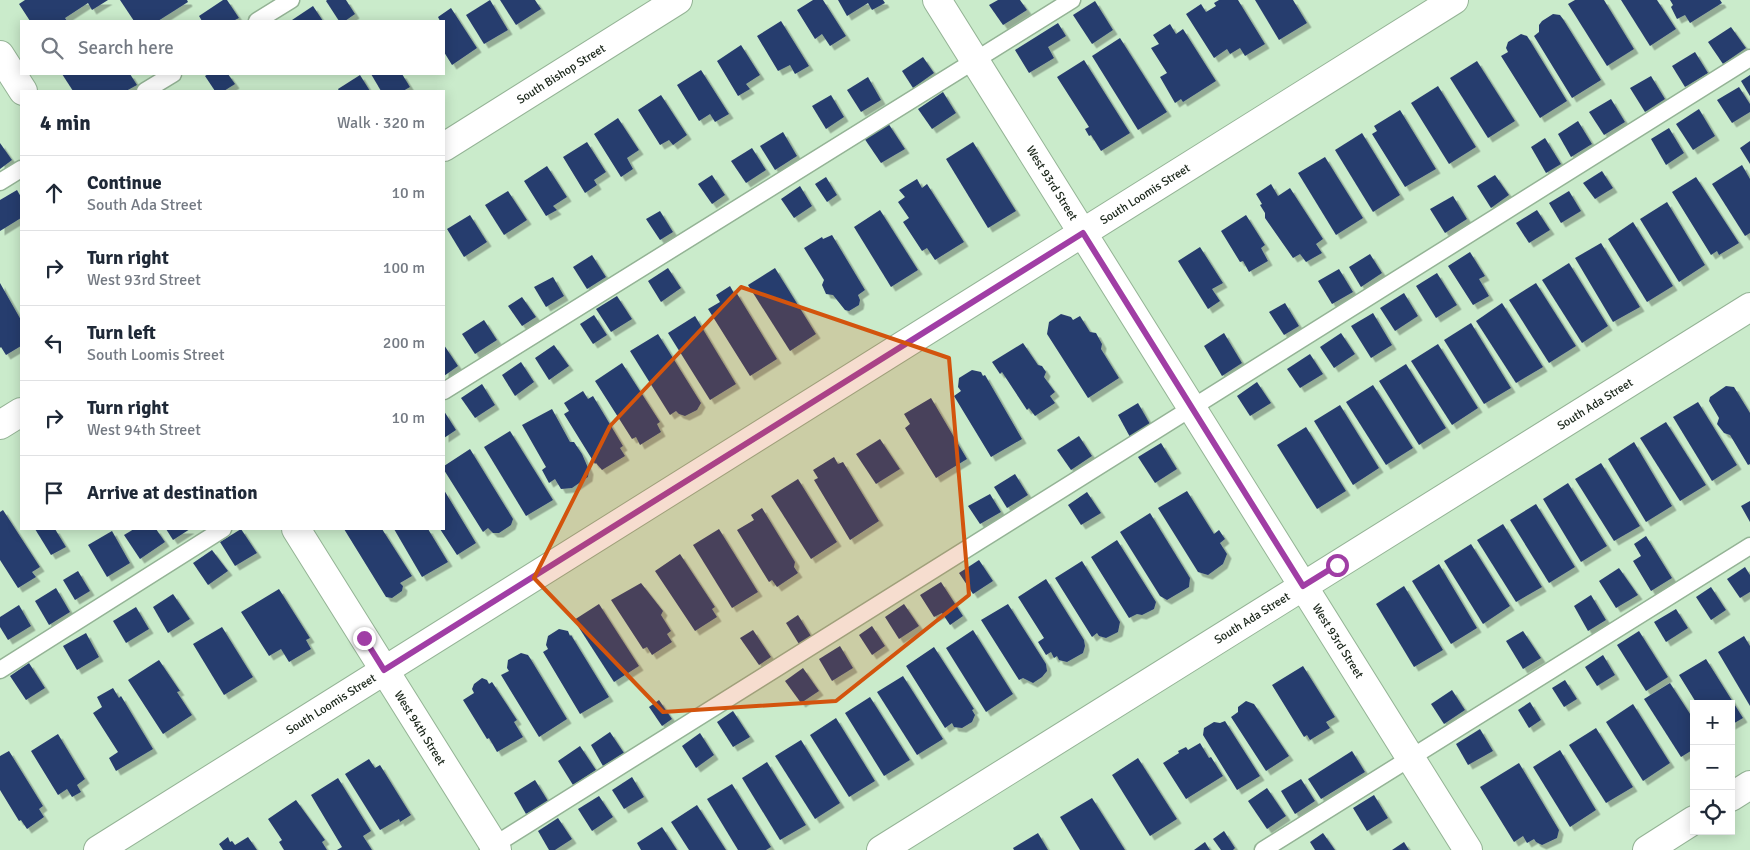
<!DOCTYPE html>
<meta charset="utf-8">
<style>
:root{--surface:#fff;--page:#f6f6f7;--text:#1f2937;--muted:#747a83;--line:#e0e1e3}
body{margin:0;font-family:Signika,sans-serif;background:var(--page);color:var(--text)}
.controls{position:absolute;right:15px;bottom:15px;display:grid;overflow:hidden;border-radius:0px;box-shadow:0 2px 12px #0003}
.controls button{width:45px;height:45px;display:grid;place-items:center;padding:0;border:0;border-bottom:1px solid var(--line);background:var(--surface);color:var(--text);font:25px sans-serif}
.stop{position:absolute;width:15px;height:15px;margin:-11px;border:4px solid #a03ea5;border-radius:50%;background:#fff}
.stop.end{background:#a03ea5;border-color:#fff;box-shadow:0 1px 5px #0008}
.list{margin:0;padding:0;list-style:none}
h2{display:flex;justify-content:space-between;align-items:center;height:65px;margin:0;padding:0 20px;font-size:21px}
h2 small{font-size:16px;font-weight:400;color:var(--muted)}
.list li{display:grid;grid-template-columns:32px 1fr auto;gap:15px;align-items:center;box-sizing:border-box;height:75px;padding:0 20px;border-top:1px solid var(--line)}
.list b{display:block;font-size:19px;white-space:nowrap}
.list p{margin:0;font-size:16px;white-space:nowrap;color:var(--muted)}
.list em{font-size:16px;font-style:normal;color:var(--muted)}
.icon{flex:none;width:28px;height:28px;fill:none;stroke:currentColor;stroke-width:2;stroke-linecap:round;stroke-linejoin:round}
.map{position:relative;flex:none;width:1750px;height:850px;overflow:hidden}
.search{position:absolute;background:var(--surface);box-shadow:0 2px 12px #0003;left:20px;top:20px;width:425px;height:55px;display:flex;align-items:center;gap:12px;box-sizing:border-box;padding:0 18px;border-radius:0px;color:var(--muted);font-size:19px}
.panel{position:absolute;background:var(--surface);box-shadow:0 2px 12px #0003;left:20px;top:90px;width:425px;height:440px;border-radius:0px}
.map>svg:first-child{display:block}
.building{fill:#283c6e;filter:url(#shadow)}
.lines{fill:none;stroke-linecap:round;stroke-linejoin:round}
.service-casing{stroke:#94b395;stroke-width:19}
.minor-casing{stroke:#94b395;stroke-width:30}
.service{stroke:#fff;stroke-width:16}
.minor{stroke:#fff;stroke-width:28}
.route{stroke:#a03ea5;stroke-width:6}
.marked{fill:#d3540d;fill-opacity:0.2;stroke:#d3540d;stroke-width:4;stroke-linejoin:round}
.labels{text-anchor:middle;stroke-width:5;stroke-linejoin:round;paint-order:stroke}
.street-label{font-size:12px;fill:#192519;stroke:#fff}
</style>
<div class="map">
<svg width="1750" height="850" viewBox="0 0 1750 850">
<defs>
<filter id="shadow"><feDropShadow dx="4.5" dy="4.5" stdDeviation="0" flood-color="#0004"/></filter>
</defs>
<rect width="100%" height="100%" fill="#caebcb"/>
<g class="building">
<polygon points="25,0 108,0 92,10 88,3 65,18 67,21 30,21 19,4"/>
<polygon points="120,0 187,0 188,2 158,21 134,21"/>
<polygon points="223,0 227,0 239,18 233,21 202,21 199,16"/>
<polygon points="327,0 346,0 355,14 345,21 339,21 326,1"/>
<polygon points="490,0 508,30 484,44 466,15"/>
<polygon points="500,0 535,0 541,9 516,25"/>
<polygon points="813,0 823,0 846,36 830,46 822,34 815,39 797,10"/>
<polygon points="838,0 883,0 885,3 872,10 868,3 847,16"/>
<polygon points="998,0 1020,0 1027,10 1003,25 989,5"/>
<polygon points="1219,0 1238,0 1265,44 1245,56 1240,48 1230,54 1227,49 1214,58 1186,14 1201,4 1206,12 1216,6 1214,3"/>
<polygon points="1255,0 1293,0 1307,23 1279,40"/>
<polygon points="1575,0 1604,0 1634,49 1607,66 1568,4"/>
<polygon points="1621,0 1657,0 1676,29 1650,46"/>
<polygon points="1670,0 1720,0 1722,3 1690,23 1685,15 1677,19 1671,7 1673,5"/>
<polygon points="1095,1 1113,30 1092,44 1073,15"/>
<polygon points="313,6 323,21 293,21 292,20"/>
<polygon points="451,8 477,48 452,65 444,52 444,21 440,21 438,17"/>
<polygon points="1553,14 1560,15 1563,19 1601,80 1572,98 1534,36 1539,32 1539,25 1542,21"/>
<polygon points="781,21 809,66 795,74 790,65 778,71 757,36"/>
<polygon points="1058,23 1066,36 1048,47 1054,58 1029,73 1015,50"/>
<polygon points="1170,24 1176,34 1183,29 1216,81 1183,102 1181,99 1175,103 1160,77 1167,73 1151,48 1159,44 1153,35"/>
<polygon points="1731,27 1746,48 1723,64 1708,42"/>
<polygon points="1521,34 1527,36 1529,39 1567,101 1540,118 1501,56 1508,52 1506,48 1508,42"/>
<polygon points="1120,38 1167,112 1138,130 1092,56"/>
<polygon points="741,45 760,75 746,84 750,89 738,96 717,61"/>
<polygon points="1695,52 1708,73 1685,87 1672,66"/>
<polygon points="923,57 934,73 913,88 902,71"/>
<polygon points="1084,60 1130,133 1101,151 1091,135 1089,136 1085,129 1089,127 1057,77"/>
<polygon points="1477,61 1515,121 1488,138 1450,78"/>
<polygon points="701,70 729,114 715,122 710,114 699,121 677,85"/>
<polygon points="62,74 130,74 137,85 126,91 73,91"/>
<polygon points="208,74 228,74 235,84 224,91 215,91 205,76"/>
<polygon points="371,74 402,74 410,87 403,91 381,91"/>
<polygon points="360,75 370,91 339,91 338,89"/>
<polygon points="1750,75 1750,96 1741,81"/>
<polygon points="1651,76 1665,99 1645,112 1630,88"/>
<polygon points="868,77 881,100 861,112 847,90"/>
<polygon points="1438,86 1476,147 1449,164 1411,103"/>
<polygon points="1739,87 1750,104 1750,112 1732,123 1717,100"/>
<polygon points="943,92 956,113 932,129 918,109"/>
<polygon points="661,95 687,135 673,145 669,140 660,145 638,110"/>
<polygon points="831,95 844,117 826,129 812,106"/>
<polygon points="1611,99 1625,122 1604,135 1589,112"/>
<polygon points="1699,109 1715,136 1693,150 1676,124"/>
<polygon points="1400,110 1436,169 1405,187 1372,134 1377,131 1374,126"/>
<polygon points="618,118 639,150 627,158 633,169 621,177 594,134"/>
<polygon points="1578,121 1592,144 1571,157 1558,134"/>
<polygon points="888,123 905,149 881,163 864,138"/>
<polygon points="1669,128 1684,153 1666,165 1651,139"/>
<polygon points="783,132 797,156 775,170 760,146"/>
<polygon points="1362,133 1400,195 1373,212 1335,150"/>
<polygon points="1545,138 1561,164 1546,173 1531,147"/>
<polygon points="1750,141 1750,164 1740,148"/>
<polygon points="587,142 606,172 594,180 597,185 585,193 563,157"/>
<polygon points="973,142 1016,211 988,228 946,159"/>
<polygon points="0,143 12,160 0,169"/>
<polygon points="752,148 766,170 746,183 731,161"/>
<polygon points="1325,157 1363,218 1336,235 1298,173"/>
<polygon points="1742,165 1750,179 1750,233 1745,236 1712,184"/>
<polygon points="547,166 567,197 553,206 557,210 546,216 524,181"/>
<polygon points="1602,171 1613,188 1595,199 1583,183"/>
<polygon points="712,175 725,195 712,204 698,184"/>
<polygon points="1495,175 1509,195 1491,208 1477,186"/>
<polygon points="826,177 837,195 827,202 815,184"/>
<polygon points="1696,177 1739,243 1719,255 1717,251 1711,255 1672,192"/>
<polygon points="917,179 922,188 927,184 964,242 935,260 927,248 922,251 903,222 909,218 898,202 905,197 899,190"/>
<polygon points="1271,184 1278,196 1290,188 1323,239 1316,244 1322,253 1306,262 1300,254 1293,258 1265,218 1265,213 1260,205 1262,204 1256,194"/>
<polygon points="800,186 812,206 794,218 781,199"/>
<polygon points="17,190 21,197 21,218 0,231 0,200"/>
<polygon points="508,191 527,220 504,235 485,205"/>
<polygon points="1569,191 1581,211 1561,223 1549,203"/>
<polygon points="1453,196 1467,219 1445,233 1430,209"/>
<polygon points="1667,202 1705,265 1679,282 1640,219"/>
<polygon points="880,210 918,270 891,287 854,227"/>
<polygon points="1537,210 1550,230 1529,243 1516,223"/>
<polygon points="660,211 673,232 660,240 646,219"/>
<polygon points="470,215 487,242 464,257 447,229"/>
<polygon points="1246,215 1265,245 1261,248 1268,261 1249,272 1243,261 1240,262 1221,231"/>
<polygon points="1633,222 1673,286 1647,302 1608,239"/>
<polygon points="832,235 865,290 858,295 860,300 859,305 849,311 845,310 833,295 826,294 822,285 824,280 804,248 822,237 823,239"/>
<polygon points="1601,243 1640,307 1613,322 1575,258"/>
<polygon points="1200,247 1223,283 1212,289 1220,301 1208,309 1178,261"/>
<polygon points="1470,252 1485,276 1479,279 1489,296 1473,305 1448,266"/>
<polygon points="1370,254 1382,273 1361,287 1349,267"/>
<polygon points="592,255 606,277 587,289 573,267"/>
<polygon points="1569,263 1608,326 1582,343 1542,280"/>
<polygon points="668,268 681,288 661,302 648,281"/>
<polygon points="775,268 816,334 790,351 748,285"/>
<polygon points="1339,269 1353,292 1332,304 1318,281"/>
<polygon points="1437,273 1457,305 1436,318 1416,286"/>
<polygon points="553,277 564,296 546,307 534,287"/>
<polygon points="0,283 21,320 21,346 6,355 1,347 0,348"/>
<polygon points="1536,283 1576,346 1549,363 1509,300"/>
<polygon points="730,286 734,293 736,292 777,359 750,376 708,309 720,302 716,295"/>
<polygon points="1404,293 1418,316 1395,331 1380,308"/>
<polygon points="617,296 632,319 611,332 596,309"/>
<polygon points="522,297 536,317 522,326 508,306"/>
<polygon points="1285,303 1299,326 1284,335 1269,312"/>
<polygon points="1502,303 1543,367 1516,383 1476,321"/>
<polygon points="1373,313 1392,345 1371,358 1351,326"/>
<polygon points="1061,314 1071,317 1073,320 1080,316 1090,332 1096,333 1102,344 1101,349 1119,378 1088,398 1047,334 1049,322"/>
<polygon points="594,315 607,335 593,344 580,324"/>
<polygon points="695,316 736,384 710,400 668,333"/>
<polygon points="484,320 497,340 475,354 462,334"/>
<polygon points="1471,323 1511,388 1484,404 1444,340"/>
<polygon points="1224,333 1242,363 1222,376 1204,346"/>
<polygon points="1341,333 1355,354 1334,368 1320,347"/>
<polygon points="658,334 701,403 697,410 685,416 679,414 676,411 670,415 630,351"/>
<polygon points="1023,343 1038,365 1042,366 1046,372 1044,377 1055,392 1050,396 1055,403 1035,416 1029,408 1027,410 1002,372 1000,374 992,362"/>
<polygon points="1438,344 1478,408 1452,425 1411,361"/>
<polygon points="444,345 458,366 444,376"/>
<polygon points="554,345 569,366 549,380 535,358"/>
<polygon points="1310,354 1323,374 1300,388 1287,369"/>
<polygon points="521,362 534,382 515,396 502,375"/>
<polygon points="622,363 660,422 657,424 661,432 640,445 636,437 632,439 595,381"/>
<polygon points="1406,364 1446,428 1419,445 1379,381"/>
<polygon points="972,370 981,372 983,376 985,375 1022,439 991,457 954,396 961,391 958,387 959,378"/>
<polygon points="1257,382 1271,403 1250,416 1237,396"/>
<polygon points="482,384 495,405 475,418 461,398"/>
<polygon points="1373,385 1413,448 1386,465 1346,402"/>
<polygon points="1726,386 1734,387 1750,413 1750,464 1748,465 1730,435 1724,433 1717,424 1719,418 1709,401 1710,397"/>
<polygon points="583,391 588,399 593,396 623,446 620,448 625,456 602,470 596,463 595,464 564,414 569,411 564,403"/>
<polygon points="931,398 967,459 936,478 905,428 910,424 904,414"/>
<polygon points="1698,402 1737,465 1712,481 1673,417"/>
<polygon points="1138,403 1150,424 1130,437 1118,415"/>
<polygon points="1340,405 1379,468 1353,485 1314,421"/>
<polygon points="552,409 570,442 574,442 582,454 589,470 588,477 572,488 561,489 555,479 549,483 542,470 546,467 522,425"/>
<polygon points="444,411 456,430 444,438"/>
<polygon points="1666,422 1706,485 1680,501 1640,438"/>
<polygon points="1306,427 1346,491 1317,509 1277,445"/>
<polygon points="510,431 553,500 526,516 484,447"/>
<polygon points="1079,436 1092,456 1071,470 1057,450"/>
<polygon points="880,439 900,469 876,484 856,454"/>
<polygon points="1634,442 1672,506 1646,522 1608,459"/>
<polygon points="1161,443 1177,469 1155,483 1138,457"/>
<polygon points="470,449 513,519 511,525 499,533 493,533 488,528 483,532 444,470 444,466"/>
<polygon points="834,457 838,464 843,462 879,521 850,540 814,480 818,478 813,470"/>
<polygon points="1601,463 1640,526 1614,541 1575,479"/>
<polygon points="1015,474 1028,495 1007,508 994,487"/>
<polygon points="798,479 837,542 811,559 771,496"/>
<polygon points="1568,483 1607,546 1581,562 1543,499"/>
<polygon points="444,490 476,543 457,555 440,529 444,529"/>
<polygon points="1187,491 1214,534 1219,530 1225,539 1220,543 1227,554 1223,564 1208,575 1198,572 1158,508"/>
<polygon points="1087,492 1101,513 1081,525 1068,505"/>
<polygon points="990,494 1001,512 980,524 968,506"/>
<polygon points="1750,501 1750,522 1741,506"/>
<polygon points="1536,504 1575,567 1549,583 1510,520"/>
<polygon points="762,508 795,562 794,567 798,573 777,587 772,580 769,582 737,530 754,520 751,515"/>
<polygon points="3,510 40,567 32,572 36,577 18,588 0,560 0,512"/>
<polygon points="1150,513 1190,578 1189,587 1167,600 1160,596 1120,532"/>
<polygon points="1503,524 1542,587 1516,602 1477,540"/>
<polygon points="35,529 55,529 66,547 51,555"/>
<polygon points="134,529 156,529 165,542 140,559 124,535"/>
<polygon points="166,529 190,529 173,540"/>
<polygon points="241,529 257,553 235,566 220,542"/>
<polygon points="344,529 382,529 412,576 400,583 403,586 402,591 392,598 386,597"/>
<polygon points="394,529 428,529 448,562 422,577"/>
<polygon points="719,529 758,592 732,608 693,545"/>
<polygon points="112,531 130,563 107,577 88,545"/>
<polygon points="1646,536 1672,578 1651,591 1633,561 1641,556 1634,544"/>
<polygon points="1117,540 1156,602 1154,609 1142,615 1137,614 1129,618 1091,557"/>
<polygon points="1471,544 1510,606 1483,624 1444,561"/>
<polygon points="212,550 228,571 208,585 193,563"/>
<polygon points="680,554 715,607 712,609 717,617 695,631 655,571"/>
<polygon points="979,560 993,581 973,594 959,573"/>
<polygon points="1082,561 1120,622 1118,632 1106,638 1099,636 1097,633 1092,637 1055,578"/>
<polygon points="1439,564 1477,628 1451,644 1412,581"/>
<polygon points="1745,567 1750,575 1750,592 1740,598 1727,579"/>
<polygon points="1619,568 1638,595 1616,608 1599,581"/>
<polygon points="78,571 90,591 75,600 63,580"/>
<polygon points="1046,579 1084,640 1085,646 1083,653 1067,662 1059,660 1057,656 1054,658 1051,652 1046,655 1038,642 1044,638 1018,597"/>
<polygon points="941,582 963,616 950,625 942,613 934,617 920,595"/>
<polygon points="641,583 663,611 661,615 671,631 667,634 672,642 652,655 647,647 643,649 611,600"/>
<polygon points="1404,586 1443,650 1414,667 1376,604"/>
<polygon points="1711,587 1726,610 1711,620 1696,597"/>
<polygon points="56,588 70,612 49,625 35,601"/>
<polygon points="279,589 310,638 306,640 311,649 289,662 281,649 269,656 241,612"/>
<polygon points="173,594 190,619 168,633 153,607"/>
<polygon points="1591,595 1606,620 1588,631 1574,606"/>
<polygon points="599,604 639,666 614,682 574,620"/>
<polygon points="904,604 919,626 899,639 885,617"/>
<polygon points="1008,604 1046,664 1047,671 1042,677 1033,683 1023,678 1019,680 981,620"/>
<polygon points="19,605 31,626 8,640 0,627 0,617"/>
<polygon points="136,607 149,629 126,643 113,621"/>
<polygon points="1676,609 1688,628 1666,642 1654,622"/>
<polygon points="798,615 811,636 799,644 786,623"/>
<polygon points="872,626 885,646 872,655 859,635"/>
<polygon points="222,627 253,677 224,695 193,644"/>
<polygon points="559,629 568,631 570,636 571,635 609,697 580,714 543,652 548,649 546,645 548,636"/>
<polygon points="753,630 771,657 759,665 740,638"/>
<polygon points="973,630 1013,694 986,712 946,648"/>
<polygon points="1523,631 1541,658 1523,669 1506,641"/>
<polygon points="1639,631 1668,677 1646,691 1617,645"/>
<polygon points="86,633 99,657 77,670 63,646"/>
<polygon points="1744,636 1750,646 1750,706 1718,652"/>
<polygon points="840,646 853,668 832,681 819,659"/>
<polygon points="934,647 974,709 972,710 975,715 972,722 962,728 954,727 952,723 945,728 906,666"/>
<polygon points="521,653 528,655 530,658 567,719 539,737 501,675 509,671 507,668 508,660"/>
<polygon points="1603,655 1615,675 1597,686 1585,667"/>
<polygon points="1706,659 1743,718 1731,725 1731,704 1697,704 1679,675"/>
<polygon points="159,660 180,691 177,692 192,715 163,734 128,680"/>
<polygon points="29,663 45,688 26,700 10,676"/>
<polygon points="1303,666 1335,717 1326,722 1330,728 1310,740 1307,735 1304,737 1272,685"/>
<polygon points="803,668 819,691 801,703 785,681"/>
<polygon points="903,676 943,739 917,755 877,692"/>
<polygon points="482,678 487,680 489,684 492,682 517,720 514,722 523,737 497,752 489,738 487,739 463,700 474,693 472,689 474,684"/>
<polygon points="1565,680 1577,699 1564,707 1552,688"/>
<polygon points="1670,683 1694,720 1694,749 1681,757 1644,699"/>
<polygon points="113,688 119,698 121,696 153,749 116,771 109,758 118,752 93,713 102,707 97,697"/>
<polygon points="1452,690 1465,710 1444,724 1431,704"/>
<polygon points="870,697 910,760 884,776 845,713"/>
<polygon points="659,700 672,719 662,726 649,707"/>
<polygon points="1246,701 1254,704 1289,756 1266,771 1231,717 1238,712 1238,707"/>
<polygon points="1530,702 1541,720 1529,728 1518,710"/>
<polygon points="1633,704 1670,763 1643,781 1606,722"/>
<polygon points="733,711 750,737 733,747 717,722"/>
<polygon points="836,718 875,781 849,797 810,735"/>
<polygon points="1225,721 1260,776 1237,790 1203,735 1204,728 1214,722 1220,723"/>
<polygon points="1596,728 1633,787 1606,803 1569,745"/>
<polygon points="1480,729 1493,751 1468,765 1456,744"/>
<polygon points="610,732 624,753 603,766 591,745"/>
<polygon points="700,733 714,755 696,768 682,746"/>
<polygon points="58,734 85,779 77,785 81,792 72,797 67,789 58,795 31,751"/>
<polygon points="801,740 840,803 815,819 775,756"/>
<polygon points="1200,743 1209,758 1211,757 1223,776 1186,799 1163,763 1179,753 1178,751 1186,747 1188,750"/>
<polygon points="580,746 596,770 573,785 558,761"/>
<polygon points="1560,750 1596,810 1570,827 1533,767"/>
<polygon points="9,751 43,806 39,809 44,817 27,829 21,820 19,821 0,790 0,756"/>
<polygon points="1352,751 1365,772 1321,799 1308,779"/>
<polygon points="1138,758 1177,819 1150,836 1112,775"/>
<polygon points="369,759 375,768 380,765 411,815 400,822 399,819 380,830 345,774"/>
<polygon points="767,762 806,825 780,840 742,778"/>
<polygon points="1519,763 1559,830 1557,838 1542,845 1536,842 1534,839 1527,843 1523,836 1514,842 1480,787"/>
<polygon points="632,777 644,797 624,809 612,790"/>
<polygon points="338,778 371,831 363,836 372,850 337,850 342,847 311,795"/>
<polygon points="1301,779 1315,801 1295,814 1281,791"/>
<polygon points="535,780 548,801 526,814 514,793"/>
<polygon points="732,784 771,847 766,850 738,850 707,799"/>
<polygon points="1267,788 1286,816 1267,829 1248,801"/>
<polygon points="1374,795 1388,818 1367,831 1353,808"/>
<polygon points="599,796 613,817 592,831 578,809"/>
<polygon points="1092,798 1125,850 1080,850 1060,817"/>
<polygon points="296,800 325,840 322,842 327,850 284,850 279,842 282,840 268,819"/>
<polygon points="697,805 726,850 689,850 671,822"/>
<polygon points="558,818 572,839 555,850 549,850 538,831"/>
<polygon points="662,827 677,850 641,850 637,843"/>
<polygon points="1224,831 1235,848 1233,850 1221,850 1213,839"/>
<polygon points="1038,833 1048,850 1014,850 1013,848"/>
<polygon points="1323,833 1335,850 1315,850 1310,842"/>
<polygon points="228,837 230,842 232,841 235,845 248,837 257,850 223,850 219,844"/>
<polygon points="1205,842 1210,850 1194,850"/>
<polygon points="1404,842 1409,850 1392,850"/>
</g>
<g class="lines">
<g class="service-casing">
<g id="service">
<polyline points="257,21 291,0"/>
<polyline points="145,91 173,74"/>
<polyline points="0,182 21,169"/>
<polyline points="444,391 1072,0"/>
<polyline points="0,670 223,529"/>
<polyline points="488,849 1750,58"/>
<polyline points="1263,850 1750,546"/>
</g>
</g>
<g class="minor-casing">
<g id="minor">
<polyline points="937,0 1468,850"/>
<polyline points="0,55 23,91"/>
<polyline points="444,147 678,0"/>
<polyline points="0,425 21,412"/>
<polyline points="296,529 497,850"/>
<polyline points="1731,797 1750,785"/>
<polyline points="98,850 1454,0"/>
<polyline points="881,850 1750,307"/>
<polyline points="1647,850 1694,820"/>
</g>
</g>
<use href="#service" class="service"/>
<use href="#minor" class="minor"/>
</g>
<g class="lines">
<polyline class="route" points="364,638 384,670 1083,233 1303,586 1337,565"/>
</g>
<path class="marked" d="M741,287L949,358L969,595L836,701L663,712L534,578L610,426Z"/>
<g class="labels">
<g class="street-label">
<text transform="translate(561 74) rotate(-32)" y="4">South Bishop Street</text>
<text transform="translate(1052 183) rotate(58)" y="4">West 93rd Street</text>
<text transform="translate(1145 194) rotate(-32)" y="4">South Loomis Street</text>
<text transform="translate(1595 404) rotate(-32)" y="4">South Ada Street</text>
<text transform="translate(1252 618) rotate(-32)" y="4">South Ada Street</text>
<text transform="translate(1338 641) rotate(58)" y="4">West 93rd Street</text>
<text transform="translate(331 704) rotate(-32)" y="4">South Loomis Street</text>
<text transform="translate(420 728) rotate(58)" y="4">West 94th Street</text>
</g>
</g>
</svg>
<div class="controls">
<button>+</button>
<button>−</button>
<button><svg class="icon" aria-label="locate" viewBox="0 0 24 24"><circle cx="12" cy="12" r="6"/><path d="M12 2v4M12 18v4M2 12h4M18 12h4"/></svg></button>
</div>
<div class="stop" style="left:1337px;top:565px"></div>
<div class="stop end" style="left:364px;top:638px"></div>
<div class="search"><svg class="icon" aria-label="search" viewBox="0 0 24 24"><circle cx="10" cy="10" r="6"/><path d="M15 15l6 6"/></svg>Search here</div>
<section class="panel">
<h2>4 min<small>Walk · 320 m</small></h2>
<ul class="list">
<li><svg class="icon" aria-label="ahead" viewBox="0 0 24 24"><path d="M12 20V5M6 11l6-6 6 6"/></svg><div><b>Continue</b><p>South Ada Street</p></div><em>10 m</em></li>
<li><svg class="icon" aria-label="right" viewBox="0 0 24 24"><path d="M7 20v-9h11M14 6l5 5-5 5"/></svg><div><b>Turn right</b><p>West 93rd Street</p></div><em>100 m</em></li>
<li><svg class="icon" aria-label="left" viewBox="0 0 24 24"><path d="M17 20v-9H6M10 6l-5 5 5 5"/></svg><div><b>Turn left</b><p>South Loomis Street</p></div><em>200 m</em></li>
<li><svg class="icon" aria-label="right" viewBox="0 0 24 24"><path d="M7 20v-9h11M14 6l5 5-5 5"/></svg><div><b>Turn right</b><p>West 94th Street</p></div><em>10 m</em></li>
<li><svg class="icon" aria-label="arrive" viewBox="0 0 24 24"><path d="M6 21V4h12l-3 4 3 4H6"/></svg><div><b>Arrive at destination</b></div></li>
</ul>
</section>
</div>
